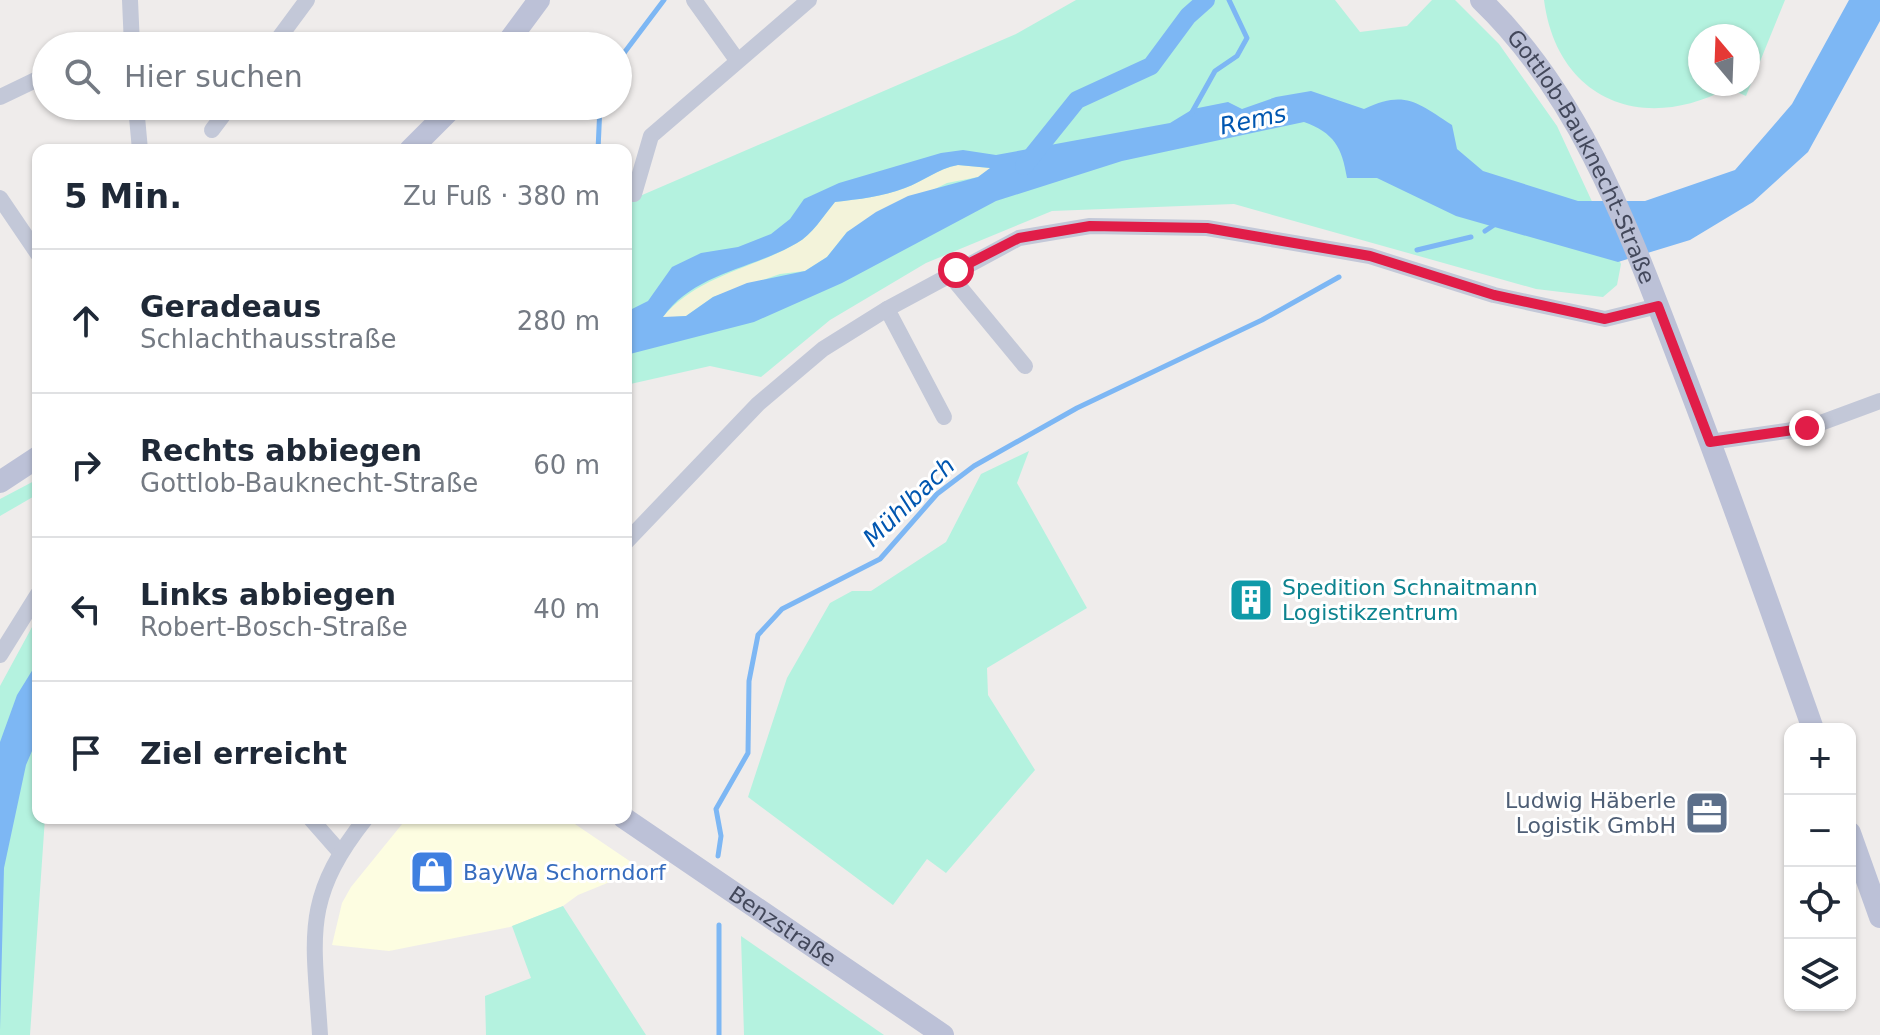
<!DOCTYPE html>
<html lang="de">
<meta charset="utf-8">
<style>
:root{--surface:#fff;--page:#f2f2f3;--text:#1f2937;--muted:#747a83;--line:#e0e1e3}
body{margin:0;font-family:"DejaVu Sans",sans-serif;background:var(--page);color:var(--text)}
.controls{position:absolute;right:24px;bottom:24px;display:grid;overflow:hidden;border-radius:16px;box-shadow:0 2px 6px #0004}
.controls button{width:72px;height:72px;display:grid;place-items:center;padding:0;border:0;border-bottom:2px solid var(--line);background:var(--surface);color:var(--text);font:40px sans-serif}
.compass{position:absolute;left:1688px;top:24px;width:72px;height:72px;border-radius:50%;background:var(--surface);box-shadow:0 2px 6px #0004;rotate:341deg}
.stop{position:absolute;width:24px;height:24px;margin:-18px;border:6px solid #e11d48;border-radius:50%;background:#fff}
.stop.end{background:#e11d48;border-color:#fff;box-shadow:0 2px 8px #0008}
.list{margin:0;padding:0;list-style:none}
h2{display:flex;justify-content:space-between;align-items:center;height:104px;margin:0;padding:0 32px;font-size:34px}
h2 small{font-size:26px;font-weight:400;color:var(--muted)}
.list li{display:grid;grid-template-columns:52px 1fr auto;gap:24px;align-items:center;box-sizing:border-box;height:144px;padding:0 32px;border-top:2px solid var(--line)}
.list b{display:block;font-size:30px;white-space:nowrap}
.list p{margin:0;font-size:26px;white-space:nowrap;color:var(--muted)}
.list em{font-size:26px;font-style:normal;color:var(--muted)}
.icon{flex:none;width:44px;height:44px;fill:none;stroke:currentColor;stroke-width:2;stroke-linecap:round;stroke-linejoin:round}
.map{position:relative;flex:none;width:1880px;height:1035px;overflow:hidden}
.search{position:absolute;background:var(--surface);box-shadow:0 2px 6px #0004;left:32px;top:32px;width:600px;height:88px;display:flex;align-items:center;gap:20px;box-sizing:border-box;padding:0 28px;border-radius:44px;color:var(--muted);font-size:30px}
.panel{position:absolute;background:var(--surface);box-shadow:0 2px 6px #0004;left:32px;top:144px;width:600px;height:680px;border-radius:16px}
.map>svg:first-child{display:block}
.commercial{fill:#fdfde1}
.green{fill:#b4f2df;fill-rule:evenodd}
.sand{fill:#f3f3da}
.water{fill:#7db7f4;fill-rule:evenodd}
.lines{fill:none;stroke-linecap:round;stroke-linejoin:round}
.stream{stroke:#7db7f4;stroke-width:5}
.canal{stroke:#7db7f4;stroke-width:18}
.street{stroke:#c3c8d8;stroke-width:16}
.secondary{stroke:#bcc1d7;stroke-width:22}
.route{stroke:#e11d48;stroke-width:10}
.labels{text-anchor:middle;stroke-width:6;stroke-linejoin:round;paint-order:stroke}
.street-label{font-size:22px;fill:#43485b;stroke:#fff}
.culture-label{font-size:22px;fill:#0d838f;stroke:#fff;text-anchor:start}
.service-label{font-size:22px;fill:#4e5e75;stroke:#fff;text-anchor:end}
.shop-label{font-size:22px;fill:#366cbe;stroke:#fff;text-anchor:start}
.water-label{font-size:24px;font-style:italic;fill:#0056b0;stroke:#fff}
</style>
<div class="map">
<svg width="1880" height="1035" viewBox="0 0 1880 1035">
<rect width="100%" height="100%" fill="#efeceb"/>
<polygon class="commercial" points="407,818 566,818 634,864 622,877 578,895 563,906 510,927 389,951 332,945 342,903 351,887"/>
<g class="green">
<polygon points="1076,0 1335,0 1360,32 1407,26 1432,0 1455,0 1499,44 1557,126 1621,264 1617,285 1603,297 1536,289 1234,204 1052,211 926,263 830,320 761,377 710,366 626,385 626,202 1016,34"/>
<path d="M1544,0H1785L1746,96L1728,88C1643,134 1557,100 1544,0ZM1700,36H1748V84H1700Z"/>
<polygon points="1029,451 1017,483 1087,608 987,668 988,695 1035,770 946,873 927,859 893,905 748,797 787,678 830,603 852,591 871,591 946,542 981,474"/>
<polygon points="38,479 38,494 0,516 0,499"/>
<polygon points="38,616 38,818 45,818 30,1035 0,1035 0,686"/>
<polygon points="563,906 646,1035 486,1035 485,996 531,978 512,926"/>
<polygon points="741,936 884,1035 744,1035"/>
</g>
<path class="sand" d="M958,165L991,168L978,177L947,183L847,232L827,257L805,271L780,274L713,297L686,316L662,318C698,275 751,270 797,243C812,235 824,215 835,202C859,199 882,197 905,188C924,181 937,169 958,165Z"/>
<g class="water">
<path d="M1849,0H1880V21L1808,152L1753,202L1690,240L1618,262L1456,216L1377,178H1347C1342,147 1334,133 1304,122L1122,161L996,201L842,283L754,322L626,355V312L648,301L672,267L701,253L738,247L771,234L790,219L804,199L839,183L941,153L963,150L996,155L1170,123L1193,109L1228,102L1242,109L1276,97L1311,91L1364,109C1405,90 1416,102 1452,125L1457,149L1483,171L1578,201H1645L1735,170L1792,104ZM958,165L990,168L978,177L908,196L876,212L847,232L827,257L805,271L747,283L713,297L686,316L663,317C694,273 753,269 797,243C812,235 824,215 835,202C859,199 882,197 905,188C924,181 937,169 958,165Z"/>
<polygon points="38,661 38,737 26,765 4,868 0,1030 0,742 17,695"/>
</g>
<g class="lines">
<g class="stream">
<polyline points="618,61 664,0"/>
<polyline points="1191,114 1215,71 1237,56 1247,38 1229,0"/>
<polyline points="598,150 600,106"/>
<polyline points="1485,231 1497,223"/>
<polyline points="1417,250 1471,237"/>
<polyline points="718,856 721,836 716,809 748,753 749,681 758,635 782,609 880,559 937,494 974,466 1077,408 1262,320 1339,277"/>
<polyline points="719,1035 719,925"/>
</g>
<polyline class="canal" points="1024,166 1077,100 1151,66 1188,16 1206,0"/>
<g class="street">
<polyline points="130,0 132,46"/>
<polyline points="694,0 737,60"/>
<polyline points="273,46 307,0"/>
<polyline points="0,97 46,75"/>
<polyline points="136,106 140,150"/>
<polyline points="212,130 230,106"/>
<polyline points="634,194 651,136 809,0"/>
<polyline points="0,198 38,254"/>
<polyline points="949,274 1025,366"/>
<polyline points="887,309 944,417"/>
<polyline points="1710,442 1807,428 1880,401"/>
<polyline points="626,542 758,404 823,349 887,309 1019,238 1090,226 1207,228 1370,256 1494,295 1605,319 1658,306"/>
<polyline points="0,655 38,594"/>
<polyline points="310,818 339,851"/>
<path d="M320,1035C314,937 301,900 366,818"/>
</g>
<g class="secondary">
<path id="s1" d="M1481,0C1582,97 1629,231 1678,358C1726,481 1769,605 1813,729"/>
<polyline points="505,46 539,0"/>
<polyline points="410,150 454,106"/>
<polyline points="0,482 38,457"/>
<path id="s2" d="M624,818L943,1035"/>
<polyline points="1850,833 1880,917"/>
</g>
</g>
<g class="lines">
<polyline class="route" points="956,270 1019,238 1090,226 1207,228 1370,256 1494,295 1605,319 1658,306 1710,442 1807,428"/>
</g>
<defs>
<g id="building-square" transform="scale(2.3)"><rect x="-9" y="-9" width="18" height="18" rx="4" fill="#0f9aa8" stroke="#fff"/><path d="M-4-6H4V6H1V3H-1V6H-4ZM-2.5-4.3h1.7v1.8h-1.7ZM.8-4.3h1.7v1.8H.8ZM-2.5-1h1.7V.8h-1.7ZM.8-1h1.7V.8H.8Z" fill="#fff"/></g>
<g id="office-square" transform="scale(2.3)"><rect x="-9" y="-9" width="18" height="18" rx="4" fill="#5c6f8a" stroke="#fff"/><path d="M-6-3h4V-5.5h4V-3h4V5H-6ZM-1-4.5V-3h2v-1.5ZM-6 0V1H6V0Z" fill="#fff"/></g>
<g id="shop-square" transform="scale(2.3)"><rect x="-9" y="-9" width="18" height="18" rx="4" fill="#3f7fe0" stroke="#fff"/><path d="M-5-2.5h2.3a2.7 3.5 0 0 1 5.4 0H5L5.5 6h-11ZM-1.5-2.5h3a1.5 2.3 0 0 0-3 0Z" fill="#fff"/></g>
</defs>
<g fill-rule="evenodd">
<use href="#building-square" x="1251" y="600"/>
<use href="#office-square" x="1707" y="813"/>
<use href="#shop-square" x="432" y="872"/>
</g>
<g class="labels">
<g class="street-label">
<text dy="8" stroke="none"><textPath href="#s1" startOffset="188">Gottlob-Bauknecht-Straße</textPath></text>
<text dy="8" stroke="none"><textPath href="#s2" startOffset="192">Benzstraße</textPath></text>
</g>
<g class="culture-label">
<text x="1282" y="595">Spedition Schnaitmann<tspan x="1282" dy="25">Logistikzentrum</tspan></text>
</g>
<g class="service-label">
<text x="1676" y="808">Ludwig Häberle<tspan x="1676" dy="25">Logistik GmbH</tspan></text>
</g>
<g class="shop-label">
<text x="463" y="880">BayWa Schorndorf</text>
</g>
<g class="water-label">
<text transform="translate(1253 120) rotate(-12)" y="8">Rems</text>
<text transform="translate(909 502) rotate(-44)" y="8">Mühlbach</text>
</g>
</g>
</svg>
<div class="controls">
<button>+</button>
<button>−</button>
<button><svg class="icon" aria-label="locate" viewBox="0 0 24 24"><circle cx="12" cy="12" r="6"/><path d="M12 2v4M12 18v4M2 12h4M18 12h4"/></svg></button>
<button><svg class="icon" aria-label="layers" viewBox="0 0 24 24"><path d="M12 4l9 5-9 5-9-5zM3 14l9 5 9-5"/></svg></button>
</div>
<svg class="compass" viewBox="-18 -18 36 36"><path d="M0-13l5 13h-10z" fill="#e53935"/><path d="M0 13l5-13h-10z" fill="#747a83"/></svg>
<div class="stop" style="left:956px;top:270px"></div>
<div class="stop end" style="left:1807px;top:428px"></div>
<div class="search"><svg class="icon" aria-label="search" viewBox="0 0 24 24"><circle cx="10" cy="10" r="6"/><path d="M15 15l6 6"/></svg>Hier suchen</div>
<section class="panel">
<h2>5 Min.<small>Zu Fuß · 380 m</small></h2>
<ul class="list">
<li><svg class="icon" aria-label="ahead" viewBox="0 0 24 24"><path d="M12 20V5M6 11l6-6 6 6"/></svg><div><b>Geradeaus</b><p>Schlachthausstraße</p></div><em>280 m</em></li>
<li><svg class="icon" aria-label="right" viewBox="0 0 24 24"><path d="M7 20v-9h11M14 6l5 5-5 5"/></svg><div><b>Rechts abbiegen</b><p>Gottlob-Bauknecht-Straße</p></div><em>60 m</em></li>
<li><svg class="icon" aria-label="left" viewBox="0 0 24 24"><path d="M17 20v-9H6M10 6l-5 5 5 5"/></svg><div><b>Links abbiegen</b><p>Robert-Bosch-Straße</p></div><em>40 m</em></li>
<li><svg class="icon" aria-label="arrive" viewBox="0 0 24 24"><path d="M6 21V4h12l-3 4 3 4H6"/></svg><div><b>Ziel erreicht</b></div></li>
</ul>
</section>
</div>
